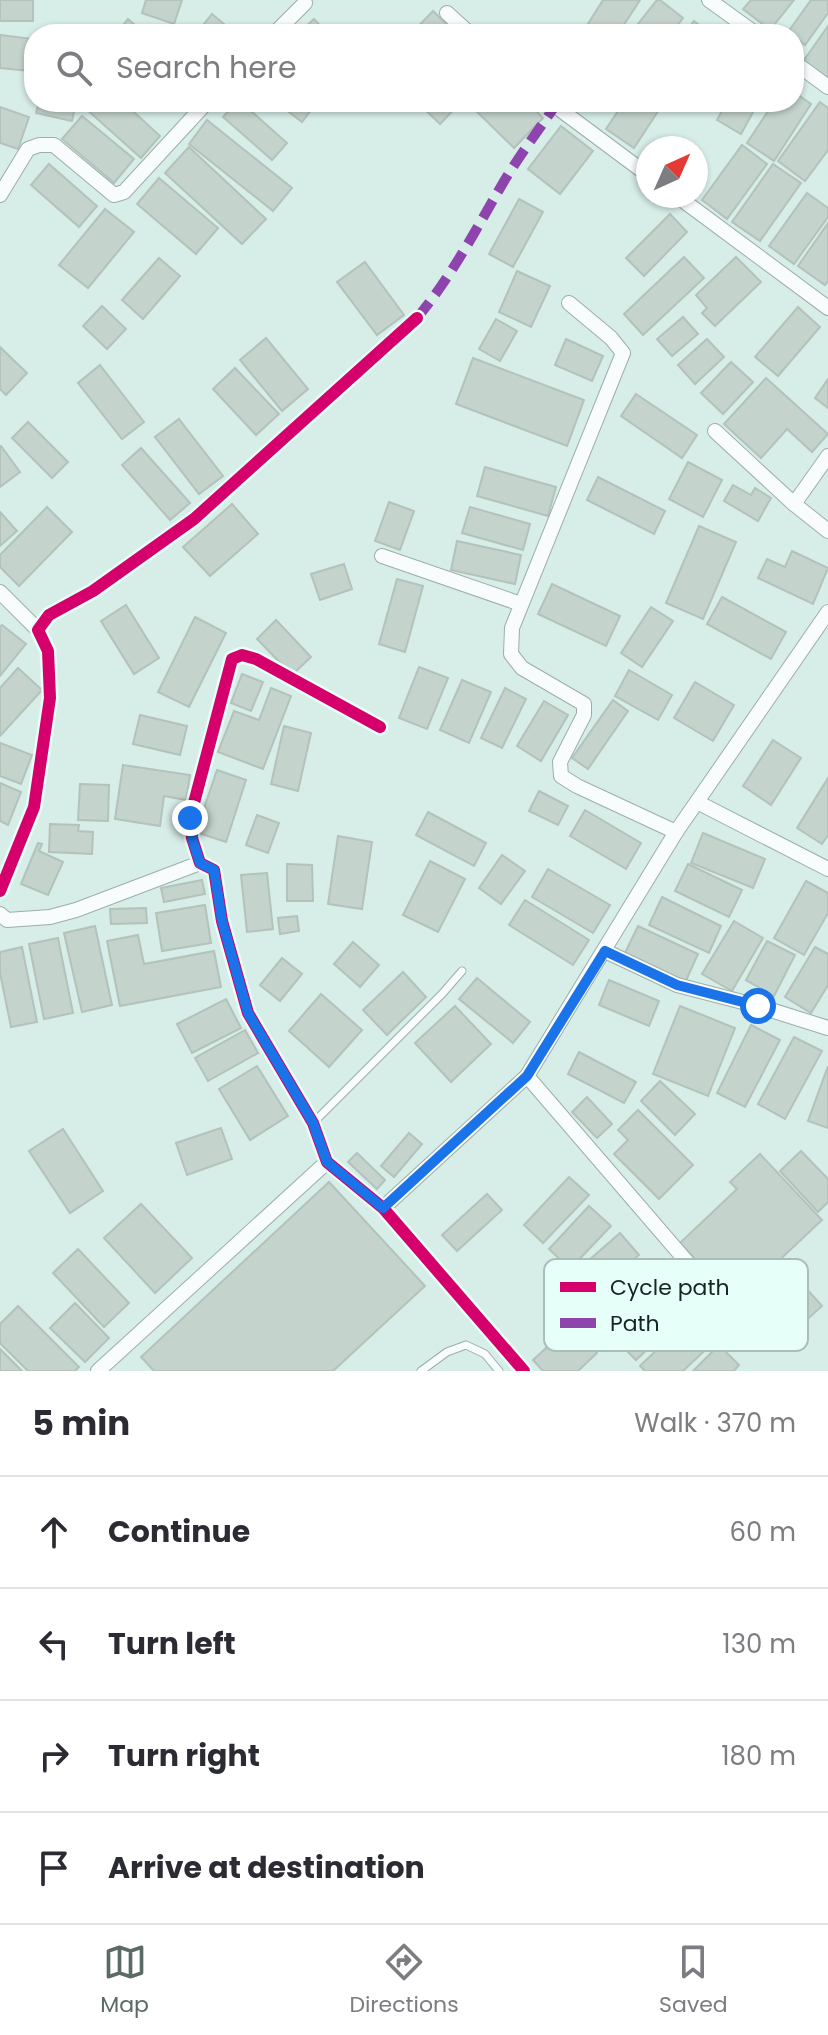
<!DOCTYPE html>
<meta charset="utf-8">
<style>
:root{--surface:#fff;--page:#f7f7f7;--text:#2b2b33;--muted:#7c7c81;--line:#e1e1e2;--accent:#5a6b67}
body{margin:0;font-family:Poppins,sans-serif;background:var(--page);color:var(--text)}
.compass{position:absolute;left:636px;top:136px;width:72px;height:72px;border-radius:50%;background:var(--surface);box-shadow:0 2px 6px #0004;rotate:45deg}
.stop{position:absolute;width:24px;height:24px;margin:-18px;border:6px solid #1a73e8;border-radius:50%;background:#fff}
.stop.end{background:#1a73e8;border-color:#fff;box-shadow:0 2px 8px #0008}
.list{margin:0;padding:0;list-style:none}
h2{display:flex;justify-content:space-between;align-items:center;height:104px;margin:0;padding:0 32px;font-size:34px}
h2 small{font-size:26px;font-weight:400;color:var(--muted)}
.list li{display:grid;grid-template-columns:52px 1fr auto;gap:24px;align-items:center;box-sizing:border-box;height:112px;padding:0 32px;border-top:2px solid var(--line)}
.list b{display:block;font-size:30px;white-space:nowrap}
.list em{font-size:26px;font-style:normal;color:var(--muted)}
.icon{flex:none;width:44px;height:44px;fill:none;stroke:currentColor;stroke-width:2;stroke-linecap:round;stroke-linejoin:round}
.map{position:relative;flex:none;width:828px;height:1371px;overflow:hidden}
.search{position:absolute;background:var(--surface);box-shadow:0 2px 6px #0004;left:24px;right:24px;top:24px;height:88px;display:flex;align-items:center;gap:20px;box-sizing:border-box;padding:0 28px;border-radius:32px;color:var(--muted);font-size:30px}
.sheet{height:552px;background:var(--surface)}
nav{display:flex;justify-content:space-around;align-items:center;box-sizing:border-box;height:112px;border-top:2px solid var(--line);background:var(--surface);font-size:22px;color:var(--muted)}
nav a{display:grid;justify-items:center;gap:4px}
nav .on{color:var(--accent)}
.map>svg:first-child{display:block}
.building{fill:#c4d3cc;stroke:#b3c2bb;stroke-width:2}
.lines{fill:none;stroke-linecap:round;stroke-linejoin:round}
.service-casing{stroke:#9daeaa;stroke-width:9}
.minor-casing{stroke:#9daeaa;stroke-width:16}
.service{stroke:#f9fcfc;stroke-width:7}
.minor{stroke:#f9fcfc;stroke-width:14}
.quiet{stroke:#8e44ad;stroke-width:10;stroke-dasharray:20 10;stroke-linecap:butt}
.cycleway-casing{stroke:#e7fff9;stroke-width:17}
.cycleway{stroke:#d6006c;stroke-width:12}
.route{stroke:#1a73e8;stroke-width:10}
.key{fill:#e7fff9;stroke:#a8beb8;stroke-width:2}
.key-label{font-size:22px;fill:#162522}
</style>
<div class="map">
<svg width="828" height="1371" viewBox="0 0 828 1371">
<rect width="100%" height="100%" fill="#d7ede8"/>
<g class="building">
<rect x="0" y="0" width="33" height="21"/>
<polygon points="146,0 182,0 174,24 142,13"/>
<polygon points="603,0 640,0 618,34 597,34 586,27"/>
<polygon points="657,0 660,0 683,18 671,34 630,34"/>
<polygon points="751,0 794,0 770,30 743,9"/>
<polygon points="811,0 828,0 828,13 805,45 794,36 794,34 788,32"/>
<polygon points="433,11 457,34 411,34"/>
<polygon points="212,14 225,25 218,34 196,34"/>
<polygon points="128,19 142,31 140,34 116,34"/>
<polygon points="314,19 328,34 298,34"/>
<polygon points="694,21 711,34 684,34"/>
<polygon points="828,26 828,82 802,63"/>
<polygon points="0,35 33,39 29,71 0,68"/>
<polygon points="794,92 811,104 774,161 747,143 774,102 794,102"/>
<polygon points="39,102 76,102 72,121 36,113"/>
<polygon points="89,102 123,102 160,136 141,158 84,107"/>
<polygon points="237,102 241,102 287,143 272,160 223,117"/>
<polygon points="276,102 317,102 302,122"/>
<polygon points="417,102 461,102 440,124"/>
<polygon points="467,102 527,102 543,118 514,148"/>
<polygon points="624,102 664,102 634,148 606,129"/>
<polygon points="727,102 736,102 753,112 741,134 717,120"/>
<polygon points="820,102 828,108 828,150 805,181 778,161"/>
<polygon points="0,107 29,117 18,149 0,143"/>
<polygon points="82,116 134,159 114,183 62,139"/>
<polygon points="207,120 292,188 273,211 189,144"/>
<polygon points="561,126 593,151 560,194 528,169"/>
<polygon points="742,145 767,164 727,219 702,200"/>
<polygon points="189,147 266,219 242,244 165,173"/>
<polygon points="49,164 97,206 79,227 31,185"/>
<polygon points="773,164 801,183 760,241 732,222"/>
<polygon points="159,178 218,228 196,254 137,204"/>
<polygon points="807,193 828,208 828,217 794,264 769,246"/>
<polygon points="519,199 543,212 513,267 489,254"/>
<polygon points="105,209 134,232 88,288 59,265"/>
<polygon points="670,214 687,232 644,276 626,258"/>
<polygon points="828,223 828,281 825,285 798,266"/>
<polygon points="684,257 704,278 643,335 624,314"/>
<polygon points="736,257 761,282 715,326 702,313 707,308 696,295"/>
<polygon points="159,258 180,276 143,319 122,300"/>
<polygon points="365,262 404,315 377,335 337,282"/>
<polygon points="517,271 550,286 531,327 499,312"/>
<polygon points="102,306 126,329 107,349 83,326"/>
<polygon points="798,307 820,327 778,376 755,357"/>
<polygon points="683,317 698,334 672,356 657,339"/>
<polygon points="496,319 517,331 500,361 479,349"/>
<polygon points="266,338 308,389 282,411 240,360"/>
<polygon points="566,339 603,356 592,381 555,365"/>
<polygon points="707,339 724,357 695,384 678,365"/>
<polygon points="0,347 27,373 6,395 0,389"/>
<polygon points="473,358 584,400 567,446 456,404"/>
<polygon points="731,362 753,382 723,414 701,393"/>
<polygon points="100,365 144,422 122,439 78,383"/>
<polygon points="235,368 279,414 256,435 213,389"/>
<polygon points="766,378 828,434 812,452 787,429 761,458 724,424"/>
<polygon points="828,379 828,408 815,398"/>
<polygon points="636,394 697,435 682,458 621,416"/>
<polygon points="179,419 223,476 199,494 155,437"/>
<polygon points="28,422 68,462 52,478 12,438"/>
<polygon points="1,446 20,472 0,487 0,447"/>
<polygon points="141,448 190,503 170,520 122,465"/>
<polygon points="688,462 722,480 703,517 669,499"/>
<polygon points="485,467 556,487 548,516 477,496"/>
<polygon points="598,477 665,511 654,534 587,500"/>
<polygon points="733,485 751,495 755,488 771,498 758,521 724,501"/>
<polygon points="389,502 414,511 400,550 375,541"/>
<polygon points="232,504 258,534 210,576 183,547"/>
<polygon points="47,507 72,532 19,586 0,567 0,555"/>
<polygon points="470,507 530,524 523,550 462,533"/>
<polygon points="0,512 17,531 0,546"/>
<polygon points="699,526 736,542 703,619 666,603"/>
<polygon points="457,541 521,555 515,584 451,570"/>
<polygon points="792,551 828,568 813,604 758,578 767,559 785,567"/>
<polygon points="344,564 352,589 320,600 311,574"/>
<polygon points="397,579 423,586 405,652 379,644"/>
<polygon points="552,584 620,616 606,646 538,614"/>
<polygon points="722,597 786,632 771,659 707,624"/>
<polygon points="126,605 159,658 134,674 101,621"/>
<polygon points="651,607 673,621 642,667 621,653"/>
<polygon points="195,617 226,633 189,707 158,692"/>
<polygon points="276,620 311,657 292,675 257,639"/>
<polygon points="2,625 26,644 0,676 0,627"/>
<polygon points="419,667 448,678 427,729 399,718"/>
<polygon points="18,668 42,690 0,736 0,688"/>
<polygon points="629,670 672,695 658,720 615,696"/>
<polygon points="242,674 263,682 251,711 231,703"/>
<polygon points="462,680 491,692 469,743 440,730"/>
<polygon points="695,682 734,705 713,741 674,718"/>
<polygon points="271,688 291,696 263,769 218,752 234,711 259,720"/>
<polygon points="505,688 526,699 502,748 481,738"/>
<polygon points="613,700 628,711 588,769 572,758"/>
<polygon points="544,701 568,715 541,761 517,746"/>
<polygon points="140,715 187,726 180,755 133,744"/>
<polygon points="284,726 311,733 298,791 271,784"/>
<polygon points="773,740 801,758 771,805 743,786"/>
<polygon points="0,743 32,755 21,784 0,776"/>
<polygon points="123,765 190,775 186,800 164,796 160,826 115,819"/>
<polygon points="217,770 246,780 226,842 196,832"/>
<polygon points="828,778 828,835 822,844 797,828"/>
<polygon points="0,783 21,792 8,825 0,821"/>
<polygon points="80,784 109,785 108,821 78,820"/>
<polygon points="539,791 568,806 558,825 529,811"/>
<polygon points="585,810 641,843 626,869 570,836"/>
<polygon points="428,812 486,843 474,866 416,835"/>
<polygon points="257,815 279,823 268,853 246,845"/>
<polygon points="50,824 79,825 78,831 93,832 92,854 49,852"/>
<polygon points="703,833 765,859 753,888 691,863"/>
<polygon points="338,836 372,842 362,909 328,904"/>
<polygon points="38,843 42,844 39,851 63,862 48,895 21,884"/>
<polygon points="502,855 525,871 501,904 479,888"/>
<polygon points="430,861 465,879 438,932 403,915"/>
<polygon points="287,864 312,865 313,901 287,901"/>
<polygon points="688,864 742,890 729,917 675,891"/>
<polygon points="548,869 610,905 593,933 532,897"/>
<polygon points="267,873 273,929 247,932 241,875"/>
<polygon points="202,880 205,894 164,902 161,888"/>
<polygon points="806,881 828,893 828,913 804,955 774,938"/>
<polygon points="662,897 721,926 709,953 649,925"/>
<polygon points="525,900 589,940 573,965 509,925"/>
<polygon points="205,905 211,943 162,951 156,913"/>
<polygon points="146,908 147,923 111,924 110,909"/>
<polygon points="297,916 299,931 280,934 278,918"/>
<polygon points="734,921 763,938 732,991 702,974"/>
<polygon points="95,926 112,1005 82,1012 64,933"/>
<polygon points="638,926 698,954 684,985 623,957"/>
<polygon points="138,935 144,964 214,951 221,987 120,1006 107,941"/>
<polygon points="58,938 73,1013 44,1019 29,944"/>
<polygon points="767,941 795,955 774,996 746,980"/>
<polygon points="353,942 379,965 360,987 334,964"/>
<polygon points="22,947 37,1022 11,1027 0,973 0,952"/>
<polygon points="815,947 828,954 828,985 811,1013 785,997"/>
<polygon points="282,958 302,974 280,1001 260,985"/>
<polygon points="403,972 426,997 387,1035 363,1010"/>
<polygon points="477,978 530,1022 513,1043 459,999"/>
<polygon points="609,980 659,1001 649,1026 599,1005"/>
<polygon points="321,994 362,1030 329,1067 289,1031"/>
<polygon points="226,999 241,1028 192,1053 177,1024"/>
<polygon points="455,1006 491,1044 451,1082 415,1043"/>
<polygon points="680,1006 735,1028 708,1096 653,1074"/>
<polygon points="751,1025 780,1040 745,1107 717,1093"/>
<polygon points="245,1030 258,1053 208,1081 195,1058"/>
<polygon points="794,1037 822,1051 785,1119 758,1104"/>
<polygon points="579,1052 636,1082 624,1103 568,1074"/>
<polygon points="257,1066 288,1116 250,1140 219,1089"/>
<polygon points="828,1066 828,1128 808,1121"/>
<polygon points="660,1081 695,1114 675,1135 641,1101"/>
<polygon points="587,1097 612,1124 597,1138 572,1112"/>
<polygon points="638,1110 693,1165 659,1199 614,1154 628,1140 618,1130"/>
<polygon points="221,1128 232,1159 187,1175 176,1143"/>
<polygon points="63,1129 103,1191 70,1213 29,1151"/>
<polygon points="409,1133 422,1144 394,1177 381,1166"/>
<polygon points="801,1151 828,1179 828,1202 818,1212 780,1171"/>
<polygon points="357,1153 385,1180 377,1189 348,1162"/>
<polygon points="760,1154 822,1220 735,1302 680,1243 737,1189 730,1182"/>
<polygon points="569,1177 589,1195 543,1243 524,1225"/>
<polygon points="329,1182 425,1286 333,1371 154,1371 141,1357"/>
<polygon points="487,1194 502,1210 457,1251 442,1235"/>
<polygon points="141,1204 192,1258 155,1293 104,1238"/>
<polygon points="589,1206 611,1226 570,1269 549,1249"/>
<polygon points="620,1233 639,1255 601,1289 581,1267"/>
<polygon points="78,1249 129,1303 104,1327 53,1273"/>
<polygon points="794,1275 822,1306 781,1343 753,1312"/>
<polygon points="666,1287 689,1310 636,1360 617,1341 654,1306 650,1302"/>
<polygon points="75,1303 109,1338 85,1362 50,1328"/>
<polygon points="18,1306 79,1367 75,1371 28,1371 0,1343 0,1324"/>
<polygon points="695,1313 719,1337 683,1371 645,1371 640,1366"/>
<polygon points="571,1325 597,1353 578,1371 543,1371 533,1360"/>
<polygon points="719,1345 739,1365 734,1371 693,1371"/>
<polygon points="0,1349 22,1371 0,1371"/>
</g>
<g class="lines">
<g class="service-casing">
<g id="service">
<polyline points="313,1123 442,994 462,971"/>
<polyline points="421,1371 447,1352 466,1345 485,1354 499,1371"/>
</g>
</g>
<g class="minor-casing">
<g id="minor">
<polyline points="709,0 756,34"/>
<polyline points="447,13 470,34"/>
<polyline points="274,34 305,3"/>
<polyline points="794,62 828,87"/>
<polyline points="550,102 648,175"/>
<polyline points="0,195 28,149 39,145 54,145 114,195 124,192 207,102"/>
<polyline points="677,196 828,308"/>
<polyline points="569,303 611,338 623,353 512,628 511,654 522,668 584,704 584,715 560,762 561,776 577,786 676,832"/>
<polyline points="715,431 794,504 828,531"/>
<polyline points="794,504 828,456"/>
<polyline points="382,556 521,604"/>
<polyline points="0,592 38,630"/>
<polyline points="380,727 256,659 242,655 232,659 190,818 192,838 200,863 214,870 222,921 248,1013 313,1123 327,1162 383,1208 524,1371"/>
<polyline points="697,802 828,869"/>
<polyline points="0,891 34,807 50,698 48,651 38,630 49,615 93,591 194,519 417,318"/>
<polyline points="0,914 7,920 50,917 76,910 200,863"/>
<polyline points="605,951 677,985 758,1006 828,1028"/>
<polyline points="527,1076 743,1327"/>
<polyline points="383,1208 527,1076 676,832 828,612"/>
<polyline points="98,1371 327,1162"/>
</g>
</g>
<use href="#service" class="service"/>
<use href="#minor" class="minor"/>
<path class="quiet" d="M417,318C452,276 476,229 503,183C519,156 538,131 555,106"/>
<g class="cycleway-casing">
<g id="cycleway">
<polyline points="380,727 256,659 242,655 232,659 190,818 192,838 200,863 214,870 222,921 248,1013 313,1123 327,1162 383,1208 524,1371"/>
<polyline points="0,891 34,807 50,698 48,651 38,630 49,615 93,591 194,519 417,318"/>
</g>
</g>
<use href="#cycleway" class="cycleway"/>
</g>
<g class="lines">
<polyline class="route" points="190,818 192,838 200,863 214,870 222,921 248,1013 313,1123 327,1162 383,1208 527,1076 605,951 677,985 758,1006"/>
</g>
<rect x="544" y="1259" width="264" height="92" rx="12" class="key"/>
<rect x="560" y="1282" width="36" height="10" fill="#d6006c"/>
<rect x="560" y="1318" width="36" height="10" fill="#8e44ad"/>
<g class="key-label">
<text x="610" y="1295">Cycle path</text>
<text x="610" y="1331">Path</text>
</g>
</svg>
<svg class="compass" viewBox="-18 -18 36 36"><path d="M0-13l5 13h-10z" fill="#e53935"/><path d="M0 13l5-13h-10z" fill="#7c7c81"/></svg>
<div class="stop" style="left:758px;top:1006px"></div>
<div class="stop end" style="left:190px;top:818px"></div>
<div class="search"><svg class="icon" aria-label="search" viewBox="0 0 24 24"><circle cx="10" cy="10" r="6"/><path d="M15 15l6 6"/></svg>Search here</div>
</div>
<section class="sheet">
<h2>5 min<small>Walk · 370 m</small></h2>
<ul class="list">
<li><svg class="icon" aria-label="ahead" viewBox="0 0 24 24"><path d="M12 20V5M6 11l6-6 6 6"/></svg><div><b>Continue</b></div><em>60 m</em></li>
<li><svg class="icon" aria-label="left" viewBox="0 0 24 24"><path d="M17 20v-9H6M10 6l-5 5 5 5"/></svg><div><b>Turn left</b></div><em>130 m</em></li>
<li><svg class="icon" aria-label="right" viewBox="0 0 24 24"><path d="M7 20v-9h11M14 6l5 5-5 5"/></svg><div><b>Turn right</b></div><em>180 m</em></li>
<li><svg class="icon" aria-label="arrive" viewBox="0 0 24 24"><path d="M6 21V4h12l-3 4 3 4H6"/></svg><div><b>Arrive at destination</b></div></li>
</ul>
</section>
<nav>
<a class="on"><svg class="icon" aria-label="map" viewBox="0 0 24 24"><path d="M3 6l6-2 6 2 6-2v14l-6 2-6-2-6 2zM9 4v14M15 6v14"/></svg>Map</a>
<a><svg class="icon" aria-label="directions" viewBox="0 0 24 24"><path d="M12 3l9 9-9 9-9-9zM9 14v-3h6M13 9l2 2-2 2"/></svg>Directions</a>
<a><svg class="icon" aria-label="saved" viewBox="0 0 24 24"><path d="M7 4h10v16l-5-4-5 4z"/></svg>Saved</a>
</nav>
